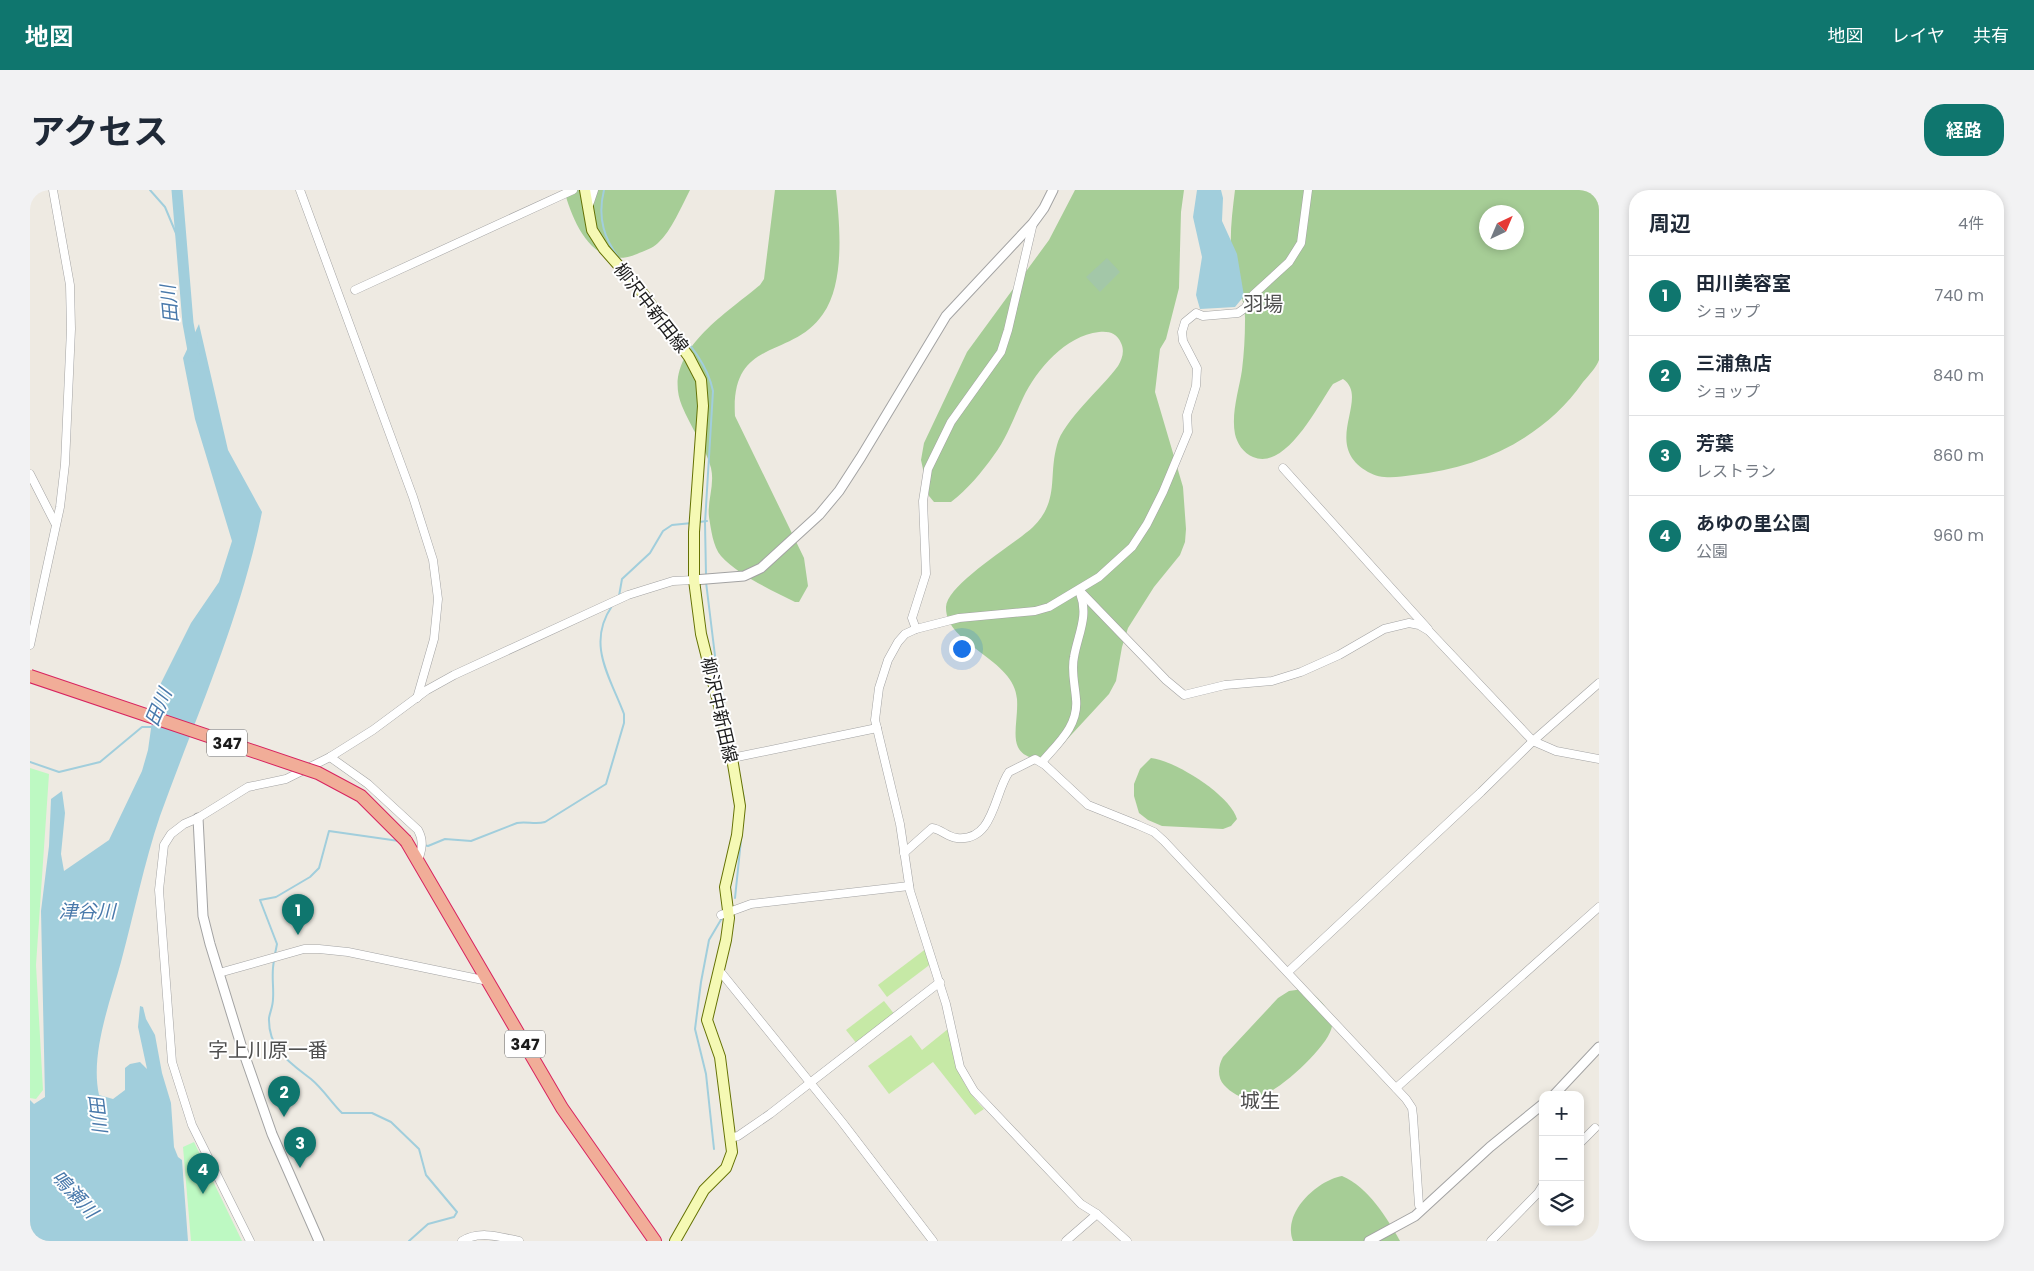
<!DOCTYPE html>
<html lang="ja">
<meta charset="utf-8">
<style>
:root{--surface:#fff;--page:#f2f2f3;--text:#1f2937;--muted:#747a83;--line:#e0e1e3;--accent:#0f766e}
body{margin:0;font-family:Poppins,"Noto Sans JP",sans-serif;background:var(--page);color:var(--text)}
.controls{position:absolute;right:15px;bottom:15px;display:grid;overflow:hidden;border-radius:10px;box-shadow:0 2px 8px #0003}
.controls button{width:45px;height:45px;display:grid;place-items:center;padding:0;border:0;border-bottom:1px solid var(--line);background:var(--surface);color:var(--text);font:25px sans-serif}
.compass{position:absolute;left:1449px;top:15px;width:45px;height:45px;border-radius:50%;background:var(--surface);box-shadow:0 2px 8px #0003;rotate:44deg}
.you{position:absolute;left:931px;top:458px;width:18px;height:18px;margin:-12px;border:4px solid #fff;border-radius:50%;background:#1a73e8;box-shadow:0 0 0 8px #1a73e833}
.badge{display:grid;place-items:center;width:32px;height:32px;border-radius:50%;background:var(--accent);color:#fff;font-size:16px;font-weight:700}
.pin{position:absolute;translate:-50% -41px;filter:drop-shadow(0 1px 2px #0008)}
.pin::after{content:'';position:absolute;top:26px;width:18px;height:15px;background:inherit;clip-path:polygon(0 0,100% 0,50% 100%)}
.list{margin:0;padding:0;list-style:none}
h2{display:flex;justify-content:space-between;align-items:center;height:65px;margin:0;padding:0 20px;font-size:21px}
h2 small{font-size:16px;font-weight:400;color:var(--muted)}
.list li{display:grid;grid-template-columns:32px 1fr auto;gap:15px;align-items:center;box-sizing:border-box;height:80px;padding:0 20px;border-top:1px solid var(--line)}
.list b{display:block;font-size:19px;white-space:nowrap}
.list p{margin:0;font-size:16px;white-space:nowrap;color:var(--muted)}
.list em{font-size:16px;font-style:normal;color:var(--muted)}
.icon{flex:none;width:28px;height:28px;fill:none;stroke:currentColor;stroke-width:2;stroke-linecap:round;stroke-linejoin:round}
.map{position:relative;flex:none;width:1569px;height:1051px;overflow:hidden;border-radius:20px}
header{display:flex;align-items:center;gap:30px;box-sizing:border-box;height:70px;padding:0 25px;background:var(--accent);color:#fff}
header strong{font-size:24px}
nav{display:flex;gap:28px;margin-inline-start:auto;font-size:18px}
.intro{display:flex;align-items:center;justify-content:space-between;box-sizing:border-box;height:120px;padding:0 30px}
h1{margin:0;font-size:35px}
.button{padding:12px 22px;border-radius:20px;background:var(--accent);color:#fff;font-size:18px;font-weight:700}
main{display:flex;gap:30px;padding:0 30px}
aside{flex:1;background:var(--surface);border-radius:20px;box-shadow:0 2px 8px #0003}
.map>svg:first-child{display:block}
.grass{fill:#c6e9a6}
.forest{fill:#a6cd96;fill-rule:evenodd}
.cemetery{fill:#a3c7a8}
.park{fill:#bdf9c2}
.water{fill:#a1cedc}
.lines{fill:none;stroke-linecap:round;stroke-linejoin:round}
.stream{stroke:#a1cedc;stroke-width:2}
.river{stroke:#a1cedc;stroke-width:11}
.minor-casing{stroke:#a3a3a3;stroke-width:9}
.tertiary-casing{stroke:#a3a3a3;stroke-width:11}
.secondary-casing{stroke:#657204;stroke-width:12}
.trunk-casing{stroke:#d8235f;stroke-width:14}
.minor{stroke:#fff;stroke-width:8}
.tertiary{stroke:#fff;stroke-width:9}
.secondary{stroke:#f5f9b4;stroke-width:10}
.trunk{stroke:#f1ad98;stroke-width:12}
.trunk-bridge-casing{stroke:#d8235f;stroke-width:14;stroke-linecap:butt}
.trunk-bridge{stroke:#f1ad98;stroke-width:12}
.labels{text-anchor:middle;stroke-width:4;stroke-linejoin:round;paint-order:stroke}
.shield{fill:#fff;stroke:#606060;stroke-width:1}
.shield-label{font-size:16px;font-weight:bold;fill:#1c1c1c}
.street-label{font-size:18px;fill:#1c1c1c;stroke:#fff}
.water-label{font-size:19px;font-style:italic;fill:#4979ab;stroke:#fff}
.quarter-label{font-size:20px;fill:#4f4f4f;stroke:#fff}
</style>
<header>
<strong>地図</strong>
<nav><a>地図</a><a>レイヤ</a><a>共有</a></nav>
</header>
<div class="intro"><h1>アクセス</h1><a class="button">経路</a></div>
<main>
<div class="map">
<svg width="1569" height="1051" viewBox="0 0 1569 1051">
<rect width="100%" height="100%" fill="#eeeae2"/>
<g class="grass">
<polygon points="897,758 902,773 857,807 848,795"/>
<polygon points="854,811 865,825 827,854 816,840"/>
<path d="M918,839C925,874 929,893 954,919L945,925L903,872L859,904L838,876L881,845L892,860Z"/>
</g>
<g class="forest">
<path d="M534,0H660C651,17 642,40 628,53C623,58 614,61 607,64C564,82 543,33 534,0Z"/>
<path d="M745,0H806C810,36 815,93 793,124C762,170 700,146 705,226L774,368L778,396L769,412H765C743,401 708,385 691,366C683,357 681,339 679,327C677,311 685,295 681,278C676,258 660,236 652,216C630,163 696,124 730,95L734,89Z"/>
<path d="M1045,0H1154L1151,22L1149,98L1136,149L1130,159L1125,202L1153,297L1156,339L1155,352L1150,365L1124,397L1098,438L1092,457L1086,491L1079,504L1018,570C972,569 989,539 987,509C985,469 915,455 916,417C917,394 985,354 1003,337C1030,310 1018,287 1027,255C1033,231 1072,198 1088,176C1092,169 1095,161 1091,153C1087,143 1079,141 1069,142C1035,146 1007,179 993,208C984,227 977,248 964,265C952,282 937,300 921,312H904L899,306L891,270L894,253L937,162L1019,50Z"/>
<path d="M1205,0H1569C1569,44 1569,88 1569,133C1569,143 1569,161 1569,170C1566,178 1558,186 1553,192C1514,248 1450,278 1383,285C1368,287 1352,290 1338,282C1290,255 1341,208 1313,189L1303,194C1288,215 1256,281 1223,267C1213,263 1207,253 1205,244C1201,223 1209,200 1212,180C1214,163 1215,147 1215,131C1216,111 1205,91 1202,72C1199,48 1202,24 1205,0ZM1456,22H1486V52H1456Z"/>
<path d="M1121,568C1146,571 1200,605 1207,629L1201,636L1193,639L1132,636L1118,630L1109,623L1104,606V594L1110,579Z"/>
<path d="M1273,799C1286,803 1303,821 1302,836C1300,856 1241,910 1221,909C1212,909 1200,902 1194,895C1187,887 1188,876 1193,867L1248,808L1259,801Z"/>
<path d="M1312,986C1338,997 1357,1028 1370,1051H1263C1252,1023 1286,991 1312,986Z"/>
</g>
<polygon class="cemetery" points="1077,68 1090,82 1070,102 1056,87"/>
<g class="park">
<polygon points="0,578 19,584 6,775 13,900 6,909 0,908"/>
<polygon points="164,952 212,1051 161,1051 153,957"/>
</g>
<g class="water">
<polygon points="1167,0 1191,0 1193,8 1192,31 1207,64 1214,106 1205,117 1170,119 1166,105 1172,67 1163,27"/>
<path d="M169,134L198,260L232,322C211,428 166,526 130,626C114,673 104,724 91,772C80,812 60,864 69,905L83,909L95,900V878L100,874L110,872L117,879L108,837L110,816L113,817L116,829L125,845L132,883L141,913L144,957L148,967L152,970L158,1051H0V910L4,914L15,907L11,721L19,656L21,609L32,601L35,623L31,664L34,681L79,650L112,581L118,560L126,503L161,433L189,392L202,351L165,229L153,168Z"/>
</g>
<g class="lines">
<g class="stream">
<polyline points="120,0 135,17 153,60"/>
<path d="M574,0C567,28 574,50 592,72"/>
<path d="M635,126C655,149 677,171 683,201L675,333L676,385"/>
<polyline points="669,332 677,331"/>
<polyline points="676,392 686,474 697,526"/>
<polyline points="589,406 592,389 620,363 633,341 642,335 662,333"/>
<polyline points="0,572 29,582 70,572 112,537 122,537"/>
<polyline points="711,594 714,609"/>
<path d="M393,655L398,656L415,649L441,651L487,633C497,631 505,635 515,632L576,594L594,533V524C580,487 556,454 582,416"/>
<polyline points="705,708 714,621"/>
<polyline points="245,764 247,754 230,710 246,707 280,687 289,678 299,641 369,651"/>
<path d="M244,771C241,784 244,796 243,809C243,816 240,822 239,828C238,859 259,872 281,889C293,899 301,912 312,923H342L361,932L389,959L396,985L427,1022L424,1027L398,1034L379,1051"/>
<polyline points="684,959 676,884 665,839 671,792 679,750 692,728"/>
</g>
<polyline class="river" points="147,0 158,133 164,166"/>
<g class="minor-casing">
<g id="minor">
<polyline points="270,0 383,307 403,370 408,409 404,449 387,508"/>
<polyline points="558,18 564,0"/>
<polyline points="325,100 543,0"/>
<polyline points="1253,278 1398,439"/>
<polyline points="0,284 25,333"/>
<polyline points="1049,400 1136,490 1154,505 1195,495 1242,491 1271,482 1309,465 1354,439 1379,433 1389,435 1399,441 1503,551 1526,561 1569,569"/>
<polyline points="886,439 882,428 896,384 893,311 898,279 921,232 971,162 978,140 1003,33"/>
<polyline points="0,455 30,317 35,274 41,139 40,95 23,0"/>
<path d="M300,567L338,594L388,640C394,651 392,659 388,671"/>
<polyline points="702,568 847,538"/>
<path d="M1012,572C1027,554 1049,536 1046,509C1045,495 1041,481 1044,467C1048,444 1059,426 1050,403"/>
<path d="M874,663L902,638C911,639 917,647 927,648C964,652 964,603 979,582L1005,569L1015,575L1058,615L1108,635L1124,642L1134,651L1376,909L1382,918L1383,926L1389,1015"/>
<polyline points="691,725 721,714 879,696"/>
<polyline points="689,780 812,932 903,1051"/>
<polyline points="1258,782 1451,602 1503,551 1569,493"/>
<polyline points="189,783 274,759 289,759 318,762 458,791"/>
<polyline points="1366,898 1569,717"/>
<polyline points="700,948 708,946 740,924 910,792"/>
<polyline points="1550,953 1565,938"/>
<polyline points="220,1051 162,935 142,872 129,700 134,655 141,644 154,634 168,628 218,597 256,589 300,567 343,540 397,500 424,485 598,405 643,391 664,390"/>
<path d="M432,1051C450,1040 470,1047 489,1051"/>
<polyline points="1036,1051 1067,1024"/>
<polyline points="1097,1051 1067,1024 1051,1014 944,901 930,877 916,814 880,701 870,634 845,530 849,498 858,470 868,452 875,444 886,439 929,428 1005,421 1019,417 1069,387 1102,357 1117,334 1133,302 1158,242 1157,225 1166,196 1167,178 1153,151 1152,142 1155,132 1166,123 1173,126 1208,123 1215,118 1223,105 1259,72 1271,53 1278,0"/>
<polyline points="1461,1051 1508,1003 1513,995"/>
</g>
</g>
<g class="tertiary-casing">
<g id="tertiary">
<polyline points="664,390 714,386 731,378 789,325 809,301 831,267 916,126 1003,33 1014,18 1023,0"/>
<polyline points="168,628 173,726 180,754 212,858 242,944 289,1051"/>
<polyline points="1524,905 1569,857"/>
<polyline points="1339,1051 1385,1026 1460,957 1513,914"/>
</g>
</g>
<g class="secondary-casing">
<polyline id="secondary" points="555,0 562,40 574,59 611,101 659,167 671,190 673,216 664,342 664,390 671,444 702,568 710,616 707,645 695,697 699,728 696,750 677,830 690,867 702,962 696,978 674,1000 645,1051"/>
</g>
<g class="trunk-casing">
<polyline id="trunk" points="376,651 532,918 625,1051"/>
</g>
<use href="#minor" class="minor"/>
<use href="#tertiary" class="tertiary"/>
<use href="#secondary" class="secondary"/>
<use href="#trunk" class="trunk"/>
<g class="trunk-bridge-casing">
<polyline id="trunk-bridge" points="0,486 288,583 331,606 376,651"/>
</g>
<use href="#trunk-bridge" class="trunk-bridge"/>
</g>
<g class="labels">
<g class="shield">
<rect x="177" y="539.5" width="40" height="27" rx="4"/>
<rect x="475" y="840.5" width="40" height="27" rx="4"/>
</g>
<g class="shield-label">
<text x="197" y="559">347</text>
<text x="495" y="860">347</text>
</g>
<g class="street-label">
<text transform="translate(621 118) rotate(52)" y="6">柳沢中新田線</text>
<text transform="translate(689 520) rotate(77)" y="6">柳沢中新田線</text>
</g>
<g class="water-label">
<text transform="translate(139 114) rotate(-95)" y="7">田川</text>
<text transform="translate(128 517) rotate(-67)" y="7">田川</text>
<text x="57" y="728">津谷川</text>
<text transform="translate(68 923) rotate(83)" y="7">田川</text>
<text transform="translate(45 1004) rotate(47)" y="7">鳴瀬川</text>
</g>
<g class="quarter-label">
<text x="1233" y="121">羽場</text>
<text x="238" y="867">字上川原一番</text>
<text x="1230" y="918">城生</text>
</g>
</g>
</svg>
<div class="controls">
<button>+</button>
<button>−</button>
<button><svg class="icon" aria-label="layers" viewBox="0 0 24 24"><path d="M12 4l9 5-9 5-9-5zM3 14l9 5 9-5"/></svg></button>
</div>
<svg class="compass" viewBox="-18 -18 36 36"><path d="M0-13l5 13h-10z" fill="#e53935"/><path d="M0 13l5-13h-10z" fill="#747a83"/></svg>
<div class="you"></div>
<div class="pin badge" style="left:268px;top:745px">1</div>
<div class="pin badge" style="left:254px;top:927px">2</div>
<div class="pin badge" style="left:270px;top:978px">3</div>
<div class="pin badge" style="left:173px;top:1004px">4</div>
</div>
<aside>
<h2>周辺<small>4件</small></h2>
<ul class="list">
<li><span class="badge">1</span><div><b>田川美容室</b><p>ショップ</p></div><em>740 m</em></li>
<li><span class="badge">2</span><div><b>三浦魚店</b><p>ショップ</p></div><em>840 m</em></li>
<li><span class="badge">3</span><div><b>芳葉</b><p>レストラン</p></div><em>860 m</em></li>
<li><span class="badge">4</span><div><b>あゆの里公園</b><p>公園</p></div><em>960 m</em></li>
</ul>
</aside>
</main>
